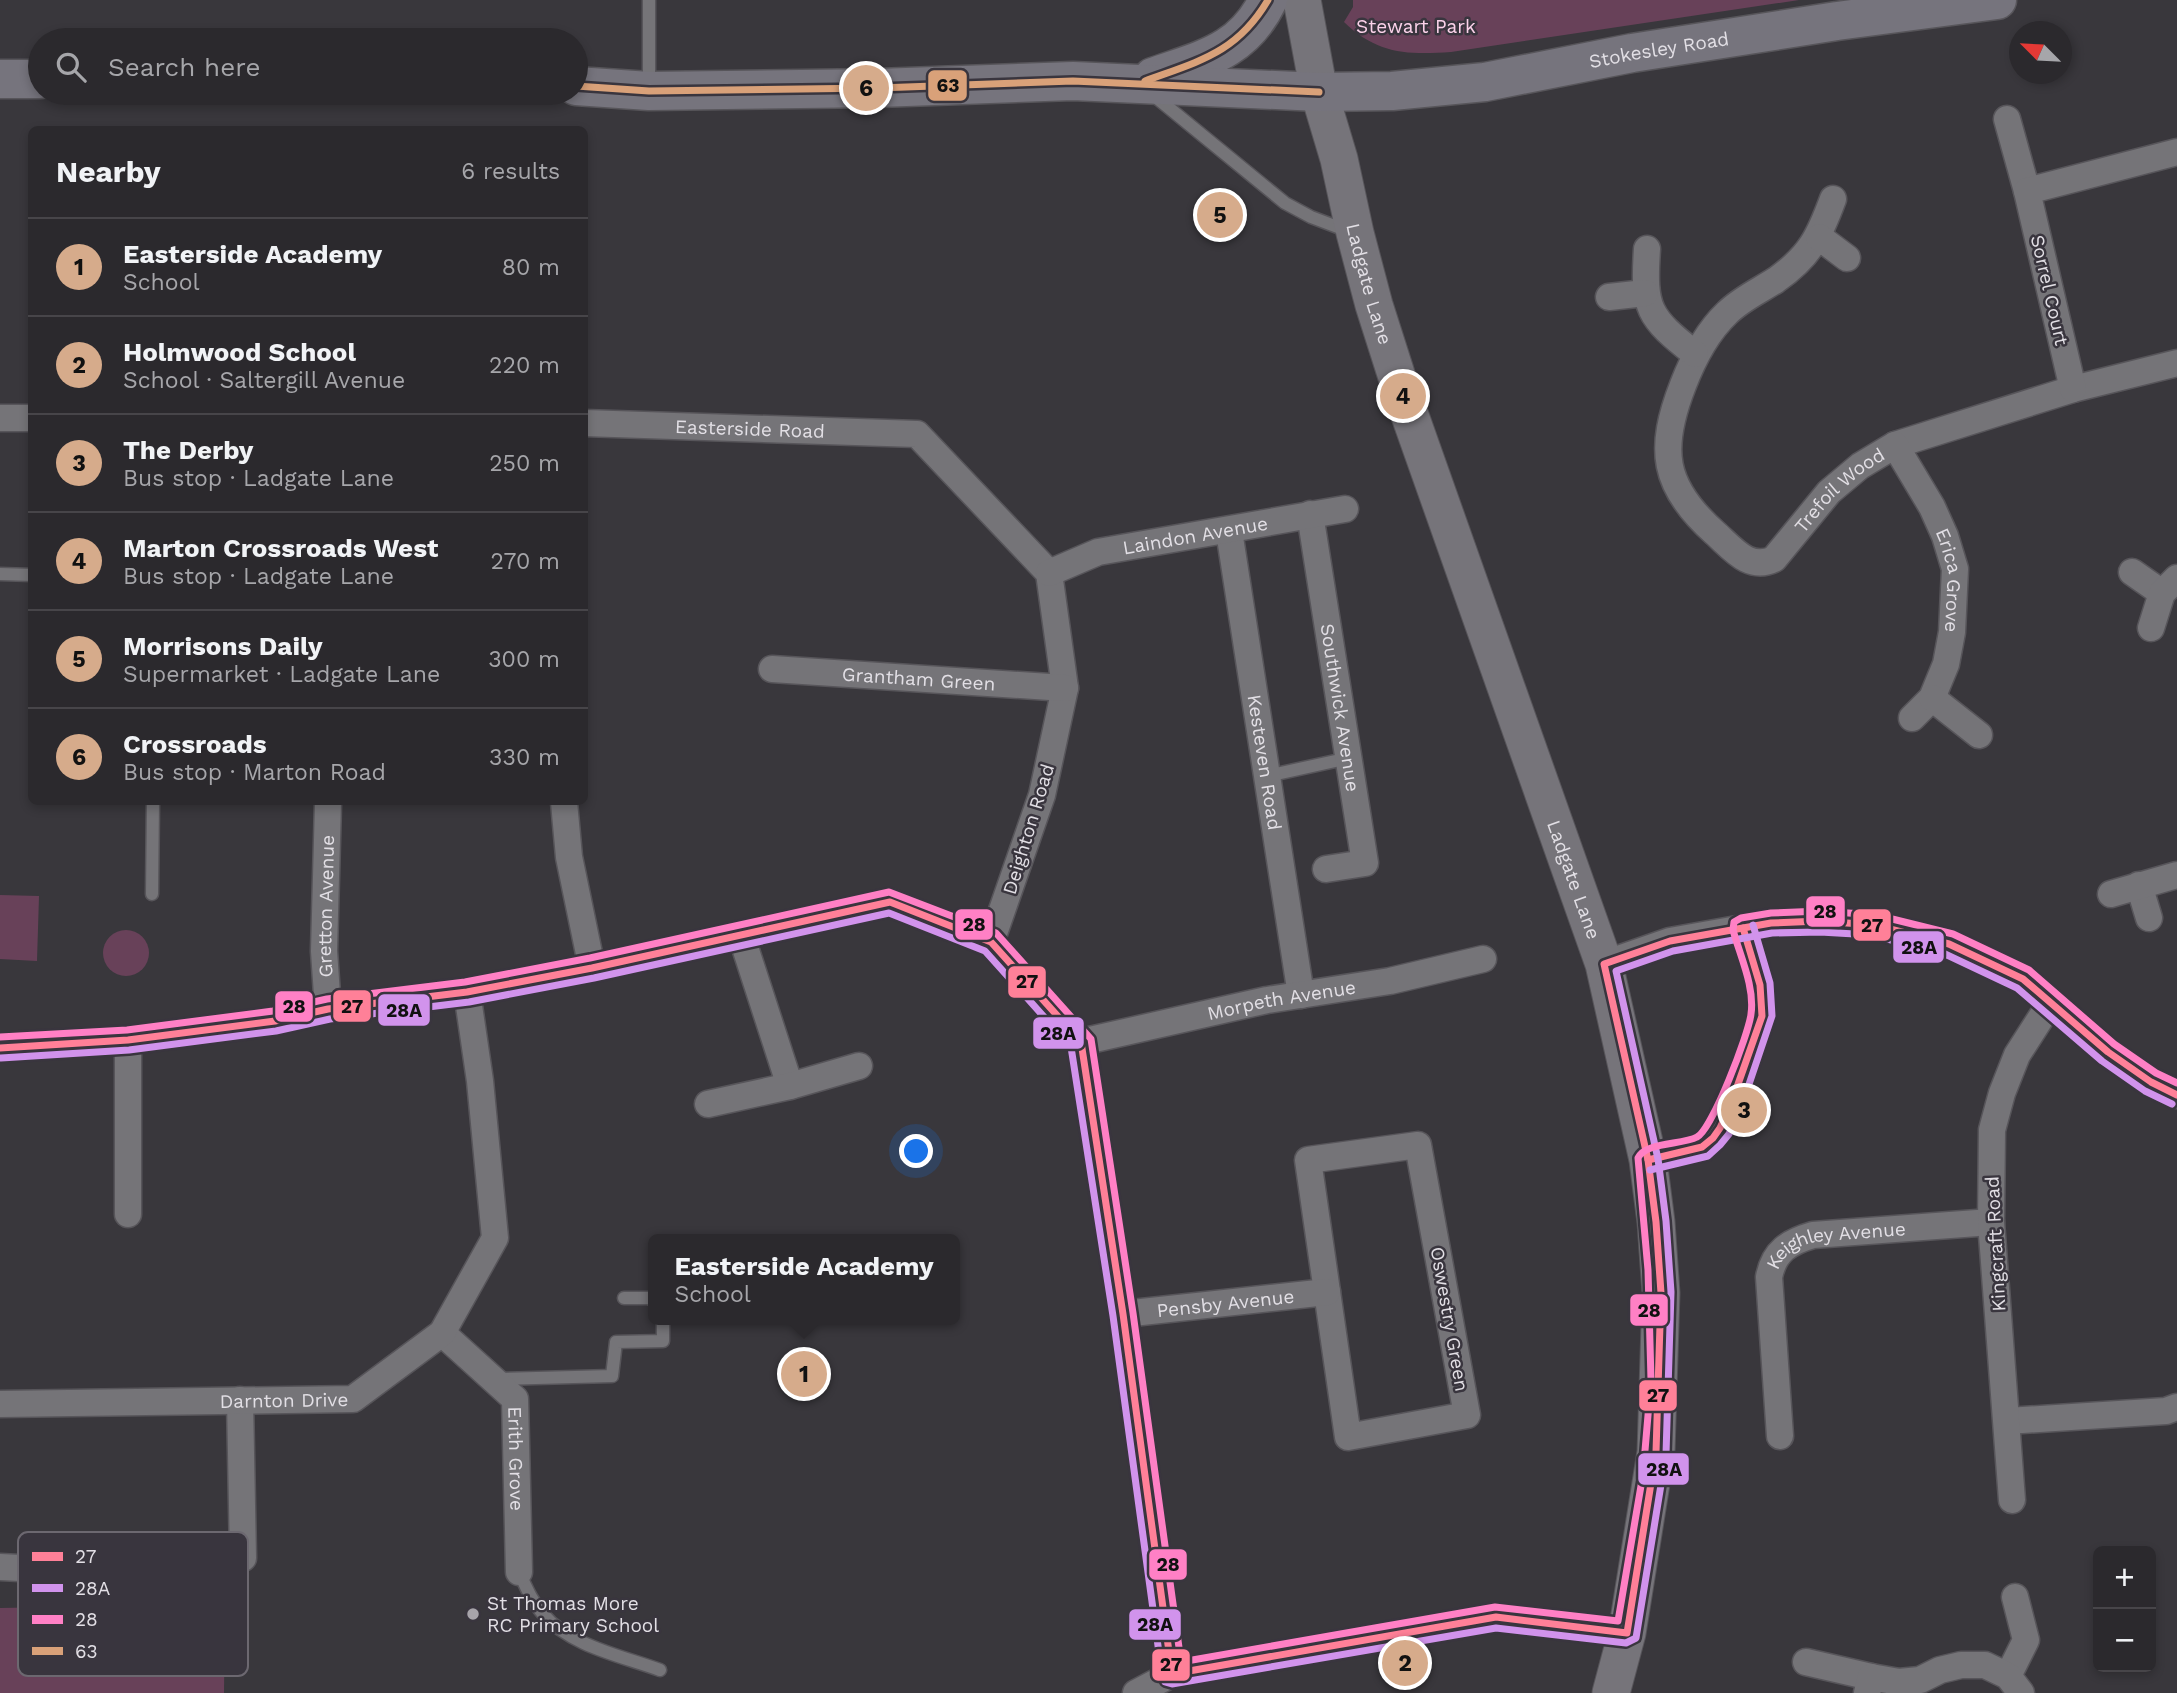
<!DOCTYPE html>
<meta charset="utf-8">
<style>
:root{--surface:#2b292d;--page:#333135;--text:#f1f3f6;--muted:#a6a6aa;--line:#474549;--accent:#d6ab8b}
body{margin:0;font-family:"Work Sans",sans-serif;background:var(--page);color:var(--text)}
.controls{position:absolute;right:21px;bottom:21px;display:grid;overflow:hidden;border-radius:10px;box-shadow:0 4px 10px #0003}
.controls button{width:63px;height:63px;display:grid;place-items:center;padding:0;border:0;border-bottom:2px solid var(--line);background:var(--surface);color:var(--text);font:35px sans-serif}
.compass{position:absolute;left:2009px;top:21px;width:63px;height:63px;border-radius:50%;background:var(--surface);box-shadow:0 4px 10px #0003;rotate:294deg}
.you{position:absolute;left:917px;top:1152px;width:24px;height:24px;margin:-18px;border:5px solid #fff;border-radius:50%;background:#1a73e8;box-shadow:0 0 0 10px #1a73e833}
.badge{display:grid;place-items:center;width:46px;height:46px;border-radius:50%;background:var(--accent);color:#111;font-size:23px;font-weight:700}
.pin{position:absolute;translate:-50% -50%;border:4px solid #fff;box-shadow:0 2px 7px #0006}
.popup{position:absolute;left:648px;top:1234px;width:312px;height:91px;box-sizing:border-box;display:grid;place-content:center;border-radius:10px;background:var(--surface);filter:drop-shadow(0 2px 5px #0005);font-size:23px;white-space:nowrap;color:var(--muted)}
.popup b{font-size:26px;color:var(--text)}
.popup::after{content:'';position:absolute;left:50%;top:100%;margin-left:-14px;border:14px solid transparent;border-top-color:var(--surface)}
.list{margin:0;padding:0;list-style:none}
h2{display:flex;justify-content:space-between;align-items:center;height:91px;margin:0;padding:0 28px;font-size:30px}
h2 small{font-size:23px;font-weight:400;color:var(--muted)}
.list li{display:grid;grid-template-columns:46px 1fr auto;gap:21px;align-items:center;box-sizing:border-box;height:98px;padding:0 28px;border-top:2px solid var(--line)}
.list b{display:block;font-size:26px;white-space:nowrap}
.list p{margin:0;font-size:23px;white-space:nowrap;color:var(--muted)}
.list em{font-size:23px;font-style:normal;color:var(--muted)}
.icon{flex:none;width:38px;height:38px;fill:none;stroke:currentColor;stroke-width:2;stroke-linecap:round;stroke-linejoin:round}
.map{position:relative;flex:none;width:2177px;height:1693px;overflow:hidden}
.search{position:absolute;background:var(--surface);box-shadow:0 4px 10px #0003;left:28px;top:28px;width:560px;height:77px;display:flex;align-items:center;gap:18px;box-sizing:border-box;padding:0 24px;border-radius:38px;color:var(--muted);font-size:26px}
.panel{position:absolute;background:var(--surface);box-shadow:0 4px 10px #0003;left:28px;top:126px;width:560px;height:679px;border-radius:10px}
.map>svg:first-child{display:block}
.green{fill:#684159}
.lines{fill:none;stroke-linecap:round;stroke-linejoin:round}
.service-casing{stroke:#57555a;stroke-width:15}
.minor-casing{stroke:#57555a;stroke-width:29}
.secondary-casing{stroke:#57555a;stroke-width:39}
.primary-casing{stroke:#57555a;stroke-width:41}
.service{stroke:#757478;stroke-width:12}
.minor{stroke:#757478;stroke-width:26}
.secondary{stroke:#76747a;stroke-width:37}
.primary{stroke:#76747d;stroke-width:38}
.bus-1-casing{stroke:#39353e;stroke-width:12}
.bus-2-casing{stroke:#39353e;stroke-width:12}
.bus-3-casing{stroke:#39353e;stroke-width:12}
.bus-4-casing{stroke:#39353e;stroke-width:12}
.bus-1{stroke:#ff8098;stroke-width:7}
.bus-2{stroke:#d193ec;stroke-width:7}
.bus-3{stroke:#ff80c5;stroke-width:7}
.bus-4{stroke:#d9a179;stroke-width:7}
.poi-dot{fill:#a7a4aa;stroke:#39353e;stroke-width:2.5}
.labels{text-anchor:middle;stroke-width:5;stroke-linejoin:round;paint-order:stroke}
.park-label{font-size:19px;fill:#fbd2ea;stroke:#39353e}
.street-label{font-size:19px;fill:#e2dfe5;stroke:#39353e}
.poi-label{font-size:19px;fill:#e2dfe5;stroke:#39353e;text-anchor:start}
.key{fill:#39353e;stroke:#6c6870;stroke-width:2}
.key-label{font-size:19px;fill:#e2dfe5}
.line-badge{stroke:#39353e;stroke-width:2.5}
.pale-badge-label{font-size:19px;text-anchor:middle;font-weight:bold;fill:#111}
</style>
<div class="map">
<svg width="2177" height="1693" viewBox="0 0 2177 1693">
<rect width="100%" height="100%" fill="#39373c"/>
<g class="green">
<path d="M1353,0H1799L1451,52C1407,55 1377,54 1344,22L1353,7Z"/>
<polygon points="0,895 39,896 37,961 0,959"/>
<circle cx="126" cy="953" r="23"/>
<polygon points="225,1604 224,1693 0,1693 0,1608"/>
</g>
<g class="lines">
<g class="service-casing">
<g id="service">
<polyline points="649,0 649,87"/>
<polyline points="1152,94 1285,203 1311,217 1348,231"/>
<polyline points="0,574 32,575"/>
<polyline points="1267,776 1349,758"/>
<polyline points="152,894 153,802"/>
<polyline points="1650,1159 1702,1147 1713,1138 1720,1128 1731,1104 1762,1016 1760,985 1743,928"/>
<polyline points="624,1298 649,1298 654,1301"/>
<polyline points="496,1379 612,1376 616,1342 663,1341 663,1320"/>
<path d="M519,1572C526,1587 532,1602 543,1614C570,1646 622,1656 660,1670"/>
</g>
</g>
<g class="minor-casing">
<g id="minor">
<polyline points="2007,119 2027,191"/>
<path id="s1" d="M1833,199C1819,237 1810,256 1776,280C1759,291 1741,299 1727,313C1706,333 1693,359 1683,385C1658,449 1662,486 1715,533C1733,549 1749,571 1774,559L1829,492L1860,466L1895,445L2073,389L2177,363"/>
<polyline points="1819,237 1847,258"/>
<path d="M1647,249C1643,309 1648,317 1695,354"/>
<polyline points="1609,297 1645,293"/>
<polyline points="2073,389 2027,191 2177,152"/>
<polyline points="0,418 32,418"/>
<path id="s2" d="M584,423L917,434L1049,573L1065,688L1042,795L991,942"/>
<path id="s3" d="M1895,445L1932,507L1945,536L1955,569L1952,632L1946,664L1932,698L1912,718"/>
<path id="s4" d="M1310,514L1365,863L1326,869"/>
<path id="s5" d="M1229,531L1301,995"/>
<polyline points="2132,572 2162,593"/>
<path id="s6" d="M1049,573L1098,552L1345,509"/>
<polyline points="2151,628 2162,593 2177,578"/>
<path id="s7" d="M772,669L1065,688"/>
<polyline points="1932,698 1979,735"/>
<polyline points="564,802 569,857 592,968"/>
<polyline points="2139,885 2149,918"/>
<polyline points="2111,894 2177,875"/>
<polyline points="741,935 790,1086"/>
<polyline points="1604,964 1670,941 1771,923 1820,921 1874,925 1949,944 2023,979 2108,1052 2151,1082 2177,1095"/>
<path id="s8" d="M328,1009L324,951L328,803"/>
<path id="s9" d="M1081,1042L1267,1000L1390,981L1483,959"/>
<polyline points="0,1048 128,1040 275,1021 328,1009 467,992 592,968 890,902 991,942 1081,1042 1123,1314 1172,1674"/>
<polyline points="708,1104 790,1086 859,1066"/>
<polygon points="1418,1145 1467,1415 1348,1437 1308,1160"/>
<polyline points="128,1214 128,1040"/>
<path id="s10" d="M1123,1314L1327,1292"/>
<path id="s11" d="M442,1333L515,1399L519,1572"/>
<polyline points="240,1400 243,1558"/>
<path id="s12" d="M0,1404L353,1399L442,1333L495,1238L480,1081L467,992"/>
<polyline points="2007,1421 2166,1411 2177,1407"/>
<path id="s13" d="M1780,1436L1769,1277C1774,1251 1789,1242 1813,1235L1991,1222"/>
<polyline points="2012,1500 1991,1222 1992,1130 2002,1093 2017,1055 2051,1002"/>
<polyline points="0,1567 20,1568"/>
<polyline points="1806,1662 1871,1677"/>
<polyline points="2008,1676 2026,1640 2015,1597"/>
<polyline points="1136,1693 1172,1674 1496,1617 1627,1633"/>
<polyline points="1867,1693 1871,1677 1899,1682 1920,1680 1940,1670 1961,1665 1985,1665 2008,1676 2021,1693"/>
</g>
</g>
<g class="secondary-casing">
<g id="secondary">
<path id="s14" d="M1302,0L1319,92L1339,159L1355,233L1374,305L1403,396L1604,964L1648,1160L1656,1222L1661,1293L1656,1452L1627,1633L1611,1693"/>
</g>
</g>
<g class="primary-casing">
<g id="primary">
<path d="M1153,77C1203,59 1243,52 1268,0"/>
<polyline points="0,79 40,79"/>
<path id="s15" d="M576,86L649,91L878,88L1073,81L1319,92L1392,91L1485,82L1632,53L1837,21L1997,0"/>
</g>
</g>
<use href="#service" class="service"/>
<use href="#minor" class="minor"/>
<use href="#secondary" class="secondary"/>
<use href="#primary" class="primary"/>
<g class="bus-1-casing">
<g id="bus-1">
<polyline points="0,1048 128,1040 275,1021 328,1009 467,992 592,968 890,902 991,942 1081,1042 1123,1314 1172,1674 1496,1617 1627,1633 1656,1452 1661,1293 1656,1222 1648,1160 1604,964 1670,941 1771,923 1820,921 1874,925 1949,944 2023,979 2108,1052 2151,1082 2177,1095"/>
<polyline points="1648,1160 1702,1147 1713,1138 1720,1128 1731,1104 1762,1016 1760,985 1743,928"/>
</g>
</g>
<g class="bus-2-casing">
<g id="bus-2">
<polyline points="1,1058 129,1050 276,1031 330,1019 469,1002 594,978 889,913 985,951 1071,1047 1113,1316 1162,1675 1165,1682 1172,1684 1496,1628 1626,1643 1636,1638 1666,1454 1671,1292 1666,1221 1658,1159 1616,971 1673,951 1772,933 1820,932 1872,935 1945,954 2017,988 2102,1061 2145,1091 2172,1104"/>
<polyline points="1650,1170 1708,1156 1720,1145 1729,1134 1741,1108 1772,1016 1770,983 1753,925"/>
</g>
</g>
<g class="bus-3-casing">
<path id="bus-3" d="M0,1037L127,1030L273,1011L327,999L465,982L590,958L889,892L996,933L1091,1039L1133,1313L1181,1662L1495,1607L1618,1621L1643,1474L1651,1380L1648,1270L1638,1158C1645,1142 1682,1145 1697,1137C1712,1130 1749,1033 1751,1014C1755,987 1740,956 1733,930L1734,922L1741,918L1771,913L1821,911L1876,915L1953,934L2029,970L2114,1044L2156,1073L2177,1083"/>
</g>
<g class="bus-4-casing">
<g id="bus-4">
<path d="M1145,81C1199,61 1237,53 1268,0"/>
<polyline points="576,86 649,91 878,88 1073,81 1319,92"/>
</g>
</g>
<use href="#bus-1" class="bus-1"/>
<use href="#bus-2" class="bus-2"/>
<use href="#bus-3" class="bus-3"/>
<use href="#bus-4" class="bus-4"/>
</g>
<circle class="poi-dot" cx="473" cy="1614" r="7"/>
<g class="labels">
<g class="park-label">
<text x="1416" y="33">Stewart Park</text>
</g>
<g class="street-label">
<text dy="7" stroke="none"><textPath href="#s15" startOffset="1087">Stokesley Road</textPath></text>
<text dy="7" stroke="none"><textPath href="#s14" startOffset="292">Ladgate Lane</textPath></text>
<text transform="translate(2050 290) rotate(77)" y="7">Sorrel Court</text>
<text dy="7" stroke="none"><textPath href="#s2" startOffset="166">Easterside Road</textPath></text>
<text dy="7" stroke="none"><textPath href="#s1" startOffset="576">Trefoil Wood</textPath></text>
<text dy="7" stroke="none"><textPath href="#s6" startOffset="152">Laindon Avenue</textPath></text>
<text dy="7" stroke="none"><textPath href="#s3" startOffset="149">Erica Grove</textPath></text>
<text dy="7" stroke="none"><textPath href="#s7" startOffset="147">Grantham Green</textPath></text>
<text dy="7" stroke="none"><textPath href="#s4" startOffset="196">Southwick Avenue</textPath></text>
<text dy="7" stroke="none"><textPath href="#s5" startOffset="234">Kesteven Road</textPath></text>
<text transform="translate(1028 829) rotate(-73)" y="7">Deighton Road</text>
<text dy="7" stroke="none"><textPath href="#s14" startOffset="922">Ladgate Lane</textPath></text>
<text dy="7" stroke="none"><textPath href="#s8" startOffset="103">Gretton Avenue</textPath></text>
<text dy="7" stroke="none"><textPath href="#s9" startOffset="205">Morpeth Avenue</textPath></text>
<text transform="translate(1995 1244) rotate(-93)" y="7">Kingcraft Road</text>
<text dy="7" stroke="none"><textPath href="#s13" startOffset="243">Keighley Avenue</textPath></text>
<text dy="7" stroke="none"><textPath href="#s10" startOffset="103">Pensby Avenue</textPath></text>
<text transform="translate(1450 1319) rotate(80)" y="7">Oswestry Green</text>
<text dy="7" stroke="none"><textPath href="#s12" startOffset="284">Darnton Drive</textPath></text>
<text dy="7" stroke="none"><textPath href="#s11" startOffset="158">Erith Grove</textPath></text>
</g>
<g class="poi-label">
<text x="487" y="1610">St Thomas More<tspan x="487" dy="22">RC Primary School</tspan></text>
</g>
</g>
<rect x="18" y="1532" width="230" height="144" rx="10" class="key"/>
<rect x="32" y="1552" width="31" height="9" fill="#ff8098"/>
<rect x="32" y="1584" width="31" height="8" fill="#d193ec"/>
<rect x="32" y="1615" width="31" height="9" fill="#ff80c5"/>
<rect x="32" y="1647" width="31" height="8" fill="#d9a179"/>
<g class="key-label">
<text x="75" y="1563">27</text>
<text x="75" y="1595">28A</text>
<text x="75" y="1626">28</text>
<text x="75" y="1658">63</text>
</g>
<g class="line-badge">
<rect x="927" y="69" width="41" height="33" rx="7" fill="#d9a179"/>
<rect x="1805" y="895" width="41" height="33" rx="7" fill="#ff80c5"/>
<rect x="954" y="908" width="40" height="33" rx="7" fill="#ff80c5"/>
<rect x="1852" y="908" width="40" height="34" rx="7" fill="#ff8098"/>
<rect x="1892" y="930" width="53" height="34" rx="7" fill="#d193ec"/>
<rect x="1007" y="965" width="40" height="34" rx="7" fill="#ff8098"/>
<rect x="332" y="989" width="40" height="34" rx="7" fill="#ff8098"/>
<rect x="274" y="990" width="40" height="33" rx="7" fill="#ff80c5"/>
<rect x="377" y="993" width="54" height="34" rx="7" fill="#d193ec"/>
<rect x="1032" y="1016" width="53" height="34" rx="7" fill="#d193ec"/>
<rect x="1629" y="1293" width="40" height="34" rx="7" fill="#ff80c5"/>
<rect x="1638" y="1379" width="40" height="33" rx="7" fill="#ff8098"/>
<rect x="1637" y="1452" width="53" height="34" rx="7" fill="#d193ec"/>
<rect x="1148" y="1548" width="40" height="33" rx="7" fill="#ff80c5"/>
<rect x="1128" y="1608" width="54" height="33" rx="7" fill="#d193ec"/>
<rect x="1151" y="1648" width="40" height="34" rx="7" fill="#ff8098"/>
</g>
<g class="pale-badge-label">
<text x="948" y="92">63</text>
<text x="1825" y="918">28</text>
<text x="974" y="931">28</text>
<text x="1872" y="932">27</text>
<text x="1919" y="954">28A</text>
<text x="1027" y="988">27</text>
<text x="352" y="1013">27</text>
<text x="294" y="1013">28</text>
<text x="404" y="1017">28A</text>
<text x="1058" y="1040">28A</text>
<text x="1649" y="1317">28</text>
<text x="1658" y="1402">27</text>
<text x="1664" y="1476">28A</text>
<text x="1168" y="1571">28</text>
<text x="1155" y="1631">28A</text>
<text x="1171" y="1671">27</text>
</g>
</svg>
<div class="controls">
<button>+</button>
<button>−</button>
</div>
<svg class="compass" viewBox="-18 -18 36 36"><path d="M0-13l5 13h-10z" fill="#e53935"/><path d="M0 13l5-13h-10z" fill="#a6a6aa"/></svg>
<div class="you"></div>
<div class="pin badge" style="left:804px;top:1374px">1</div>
<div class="popup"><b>Easterside Academy</b>School</div>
<div class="pin badge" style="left:1405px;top:1663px">2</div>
<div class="pin badge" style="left:1744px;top:1110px">3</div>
<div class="pin badge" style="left:1403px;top:396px">4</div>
<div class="pin badge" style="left:1220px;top:215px">5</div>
<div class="pin badge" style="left:866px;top:88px">6</div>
<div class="search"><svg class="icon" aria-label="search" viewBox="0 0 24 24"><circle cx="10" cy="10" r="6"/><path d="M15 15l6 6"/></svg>Search here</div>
<section class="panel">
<h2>Nearby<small>6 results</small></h2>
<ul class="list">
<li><span class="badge">1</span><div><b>Easterside Academy</b><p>School</p></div><em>80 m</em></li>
<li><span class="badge">2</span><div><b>Holmwood School</b><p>School · Saltergill Avenue</p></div><em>220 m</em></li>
<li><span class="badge">3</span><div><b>The Derby</b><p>Bus stop · Ladgate Lane</p></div><em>250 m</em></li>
<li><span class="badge">4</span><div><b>Marton Crossroads West</b><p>Bus stop · Ladgate Lane</p></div><em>270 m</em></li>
<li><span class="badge">5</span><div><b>Morrisons Daily</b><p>Supermarket · Ladgate Lane</p></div><em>300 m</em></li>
<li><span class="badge">6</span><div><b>Crossroads</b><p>Bus stop · Marton Road</p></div><em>330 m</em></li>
</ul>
</section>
</div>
